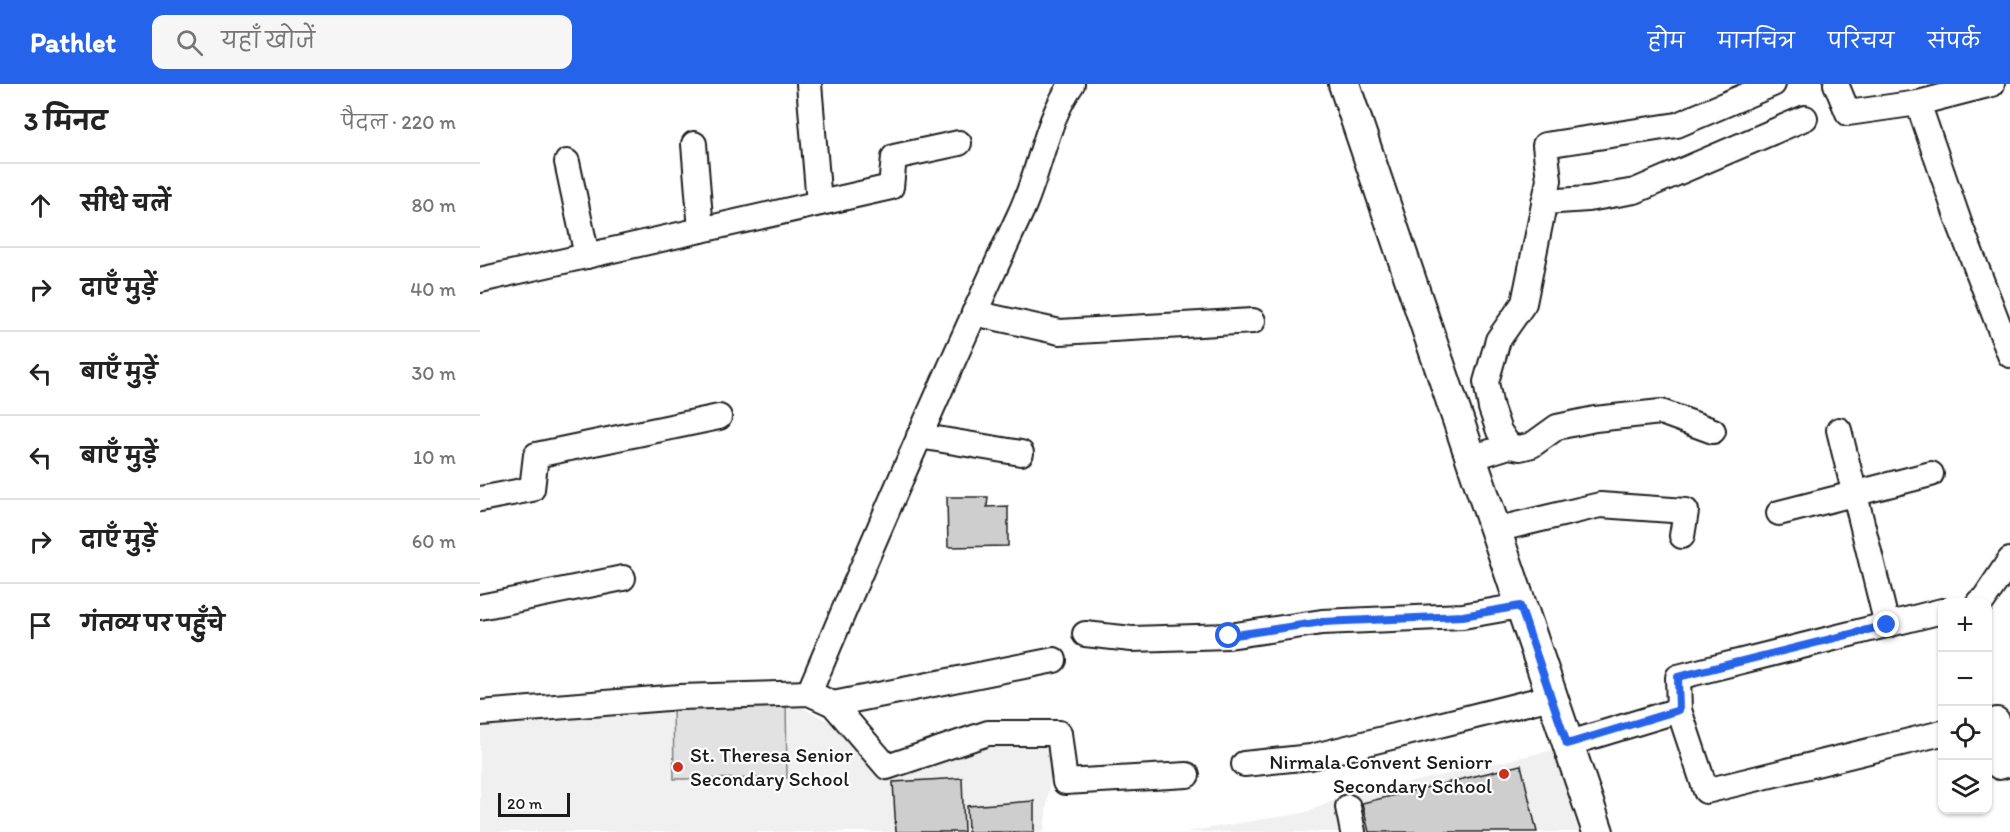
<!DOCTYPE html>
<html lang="hi">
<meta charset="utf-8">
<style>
:root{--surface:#fff;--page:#f6f6f6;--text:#222;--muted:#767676;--line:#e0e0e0;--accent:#2563eb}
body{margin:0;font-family:Itim,"Playpen Sans Deva",sans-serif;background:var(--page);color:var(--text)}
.controls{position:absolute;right:18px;bottom:18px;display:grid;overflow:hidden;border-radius:12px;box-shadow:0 2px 4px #0004}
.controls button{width:54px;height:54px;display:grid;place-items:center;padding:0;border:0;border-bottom:2px solid var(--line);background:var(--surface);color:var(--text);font:30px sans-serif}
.scale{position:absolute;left:18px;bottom:15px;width:72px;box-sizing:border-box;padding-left:6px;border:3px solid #1c1c1c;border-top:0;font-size:16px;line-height:21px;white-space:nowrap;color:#1c1c1c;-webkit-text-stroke:4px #fff;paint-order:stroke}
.stop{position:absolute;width:18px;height:18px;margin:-14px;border:4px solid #2563eb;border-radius:50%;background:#fff}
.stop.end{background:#2563eb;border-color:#fff;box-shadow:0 2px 6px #0008}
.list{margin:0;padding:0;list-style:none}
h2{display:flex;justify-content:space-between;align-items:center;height:78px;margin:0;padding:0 24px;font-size:26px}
h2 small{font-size:20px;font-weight:400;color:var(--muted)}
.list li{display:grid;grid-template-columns:39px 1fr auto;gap:18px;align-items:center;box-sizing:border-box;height:84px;padding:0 24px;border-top:2px solid var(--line)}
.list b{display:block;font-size:22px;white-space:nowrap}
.list em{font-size:20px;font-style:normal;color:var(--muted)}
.icon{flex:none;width:33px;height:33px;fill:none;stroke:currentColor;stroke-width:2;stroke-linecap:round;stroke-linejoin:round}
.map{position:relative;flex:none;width:1530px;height:748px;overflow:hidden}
header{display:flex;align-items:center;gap:36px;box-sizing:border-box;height:84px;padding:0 30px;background:var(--accent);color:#fff}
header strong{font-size:28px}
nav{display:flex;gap:33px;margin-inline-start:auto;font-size:21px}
.search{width:420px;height:54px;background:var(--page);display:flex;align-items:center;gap:15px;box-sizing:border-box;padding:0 21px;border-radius:12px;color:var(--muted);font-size:22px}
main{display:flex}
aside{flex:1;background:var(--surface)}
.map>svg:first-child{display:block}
.built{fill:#f0f0f0}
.green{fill:#e2e2e2;stroke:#7f7f7f;stroke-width:1.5}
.building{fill:#cecece;stroke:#1c1c1c;stroke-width:1.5}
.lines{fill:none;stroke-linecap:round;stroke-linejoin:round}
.minor-casing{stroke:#1c1c1c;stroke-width:28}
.major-casing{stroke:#1c1c1c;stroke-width:34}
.minor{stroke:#fff;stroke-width:24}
.major{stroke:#fff;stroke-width:30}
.route{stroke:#2563eb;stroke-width:8}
.poi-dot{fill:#c8321e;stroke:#fff;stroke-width:2}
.labels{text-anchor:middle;stroke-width:4.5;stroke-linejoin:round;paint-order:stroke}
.poi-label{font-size:21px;fill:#1c1c1c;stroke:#fff;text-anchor:start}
</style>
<header>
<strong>Pathlet</strong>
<div class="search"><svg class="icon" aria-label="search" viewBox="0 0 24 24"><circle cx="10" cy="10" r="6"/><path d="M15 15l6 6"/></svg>यहाँ खोजें</div>
<nav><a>होम</a><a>मानचित्र</a><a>परिचय</a><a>संपर्क</a></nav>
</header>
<main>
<aside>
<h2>3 मिनट<small>पैदल · 220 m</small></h2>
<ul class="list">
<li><svg class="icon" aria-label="ahead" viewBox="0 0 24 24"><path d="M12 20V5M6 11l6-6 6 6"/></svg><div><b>सीधे चलें</b></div><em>80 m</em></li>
<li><svg class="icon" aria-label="right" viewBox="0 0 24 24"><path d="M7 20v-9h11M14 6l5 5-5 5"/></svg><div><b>दाएँ मुड़ें</b></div><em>40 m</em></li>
<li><svg class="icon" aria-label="left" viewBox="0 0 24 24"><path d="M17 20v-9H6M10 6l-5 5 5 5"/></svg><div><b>बाएँ मुड़ें</b></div><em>30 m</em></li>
<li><svg class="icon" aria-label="left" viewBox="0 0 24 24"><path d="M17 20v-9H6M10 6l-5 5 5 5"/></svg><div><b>बाएँ मुड़ें</b></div><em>10 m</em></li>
<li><svg class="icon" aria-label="right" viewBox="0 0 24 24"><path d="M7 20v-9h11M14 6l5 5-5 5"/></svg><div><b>दाएँ मुड़ें</b></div><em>60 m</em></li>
<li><svg class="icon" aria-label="arrive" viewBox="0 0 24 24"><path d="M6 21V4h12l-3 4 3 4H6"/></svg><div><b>गंतव्य पर पहुँचे</b></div></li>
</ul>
</aside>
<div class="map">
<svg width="1530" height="748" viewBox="0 0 1530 748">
<rect width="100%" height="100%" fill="#fff"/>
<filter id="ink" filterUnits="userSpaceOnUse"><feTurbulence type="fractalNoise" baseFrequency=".0167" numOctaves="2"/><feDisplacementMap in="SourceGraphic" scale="12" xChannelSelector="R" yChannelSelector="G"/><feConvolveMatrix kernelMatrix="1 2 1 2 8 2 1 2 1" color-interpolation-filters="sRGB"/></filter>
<g filter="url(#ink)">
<g class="built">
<polygon points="306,616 357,641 404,692 493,660 574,658 564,748 0,748 0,637"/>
<polygon points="1073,666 1099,748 705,748 823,729 861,714"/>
</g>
<polygon class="green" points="306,616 307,694 194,695 193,619"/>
<g class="building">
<polygon points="467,413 508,413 507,423 528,422 528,462 468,463"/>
<polygon points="1041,681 1057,748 889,748 882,719"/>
<polygon points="482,694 484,748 416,748 413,698"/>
<polygon points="554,717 554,748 488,748 487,722"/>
</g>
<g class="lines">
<g class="minor-casing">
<g id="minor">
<polyline points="329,0 339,119"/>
<polyline points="1356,0 1368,29 1438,19 1512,0"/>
<polyline points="1438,19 1480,141 1530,271"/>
<polyline points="214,60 221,146"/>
<polyline points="87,78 107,172"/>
<polyline points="1064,118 1108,115 1155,107 1325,34"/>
<polyline points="0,196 411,103 414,73 479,59"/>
<polyline points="494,229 580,248 773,237"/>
<polyline points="1359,346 1407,541"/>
<polyline points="439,352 541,369"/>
<polyline points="1029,362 1019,347 1011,324 1006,298 1018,256 1044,219 1069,96 1065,61 1197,41 1293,0"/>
<polyline points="991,374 1029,362 1040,364 1052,361 1077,343 1115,335 1181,328 1233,347"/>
<polyline points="0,415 52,405 56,371 239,333"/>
<polyline points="1299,429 1451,390"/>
<polyline points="1015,446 1120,421 1206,427 1202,452"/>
<polyline points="1499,518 1502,518 1530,476"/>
<polyline points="0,523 143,494"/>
<polyline points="605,550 652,555 749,552 842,538 983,532 1040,522"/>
<path d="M329,609C397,448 466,289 540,130C560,88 565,38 592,0"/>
<polyline points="353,620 574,576"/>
<polyline points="1199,626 1226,707 1462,649"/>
<polyline points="0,629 200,613 329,609 353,620 407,683 508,649 579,649 585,698 707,691"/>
<polyline points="1517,636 1519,683 1530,680"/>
<polyline points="1087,660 1199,626 1198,593 1462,527"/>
<polyline points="764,680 831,673 1071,613"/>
<polyline points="868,723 873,748"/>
</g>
</g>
<g class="major-casing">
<polyline id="major" points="864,0 1118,748"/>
</g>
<use href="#minor" class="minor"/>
<use href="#major" class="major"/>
</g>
</g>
<g class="lines" filter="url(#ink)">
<polyline class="route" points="749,552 842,538 983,532 1040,522 1087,660 1199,626 1198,593 1407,541"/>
</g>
<g class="poi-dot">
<circle cx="198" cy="683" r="6"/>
<circle cx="1024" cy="690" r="6"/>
</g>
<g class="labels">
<g class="poi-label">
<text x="210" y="678">St. Theresa Senior<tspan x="210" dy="24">Secondary School</tspan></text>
<text x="1012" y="685" text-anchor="end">Nirmala Convent Seniorr<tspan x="1012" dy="24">Secondary School</tspan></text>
</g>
</g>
</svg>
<div class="controls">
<button>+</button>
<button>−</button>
<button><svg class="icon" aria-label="locate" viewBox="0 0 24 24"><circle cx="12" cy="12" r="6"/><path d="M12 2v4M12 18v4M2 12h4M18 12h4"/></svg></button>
<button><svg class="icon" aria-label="layers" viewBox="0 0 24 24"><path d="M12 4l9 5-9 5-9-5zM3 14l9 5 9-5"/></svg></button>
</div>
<div class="scale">20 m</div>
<div class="stop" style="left:749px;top:552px"></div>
<div class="stop end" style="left:1407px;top:541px"></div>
</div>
</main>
